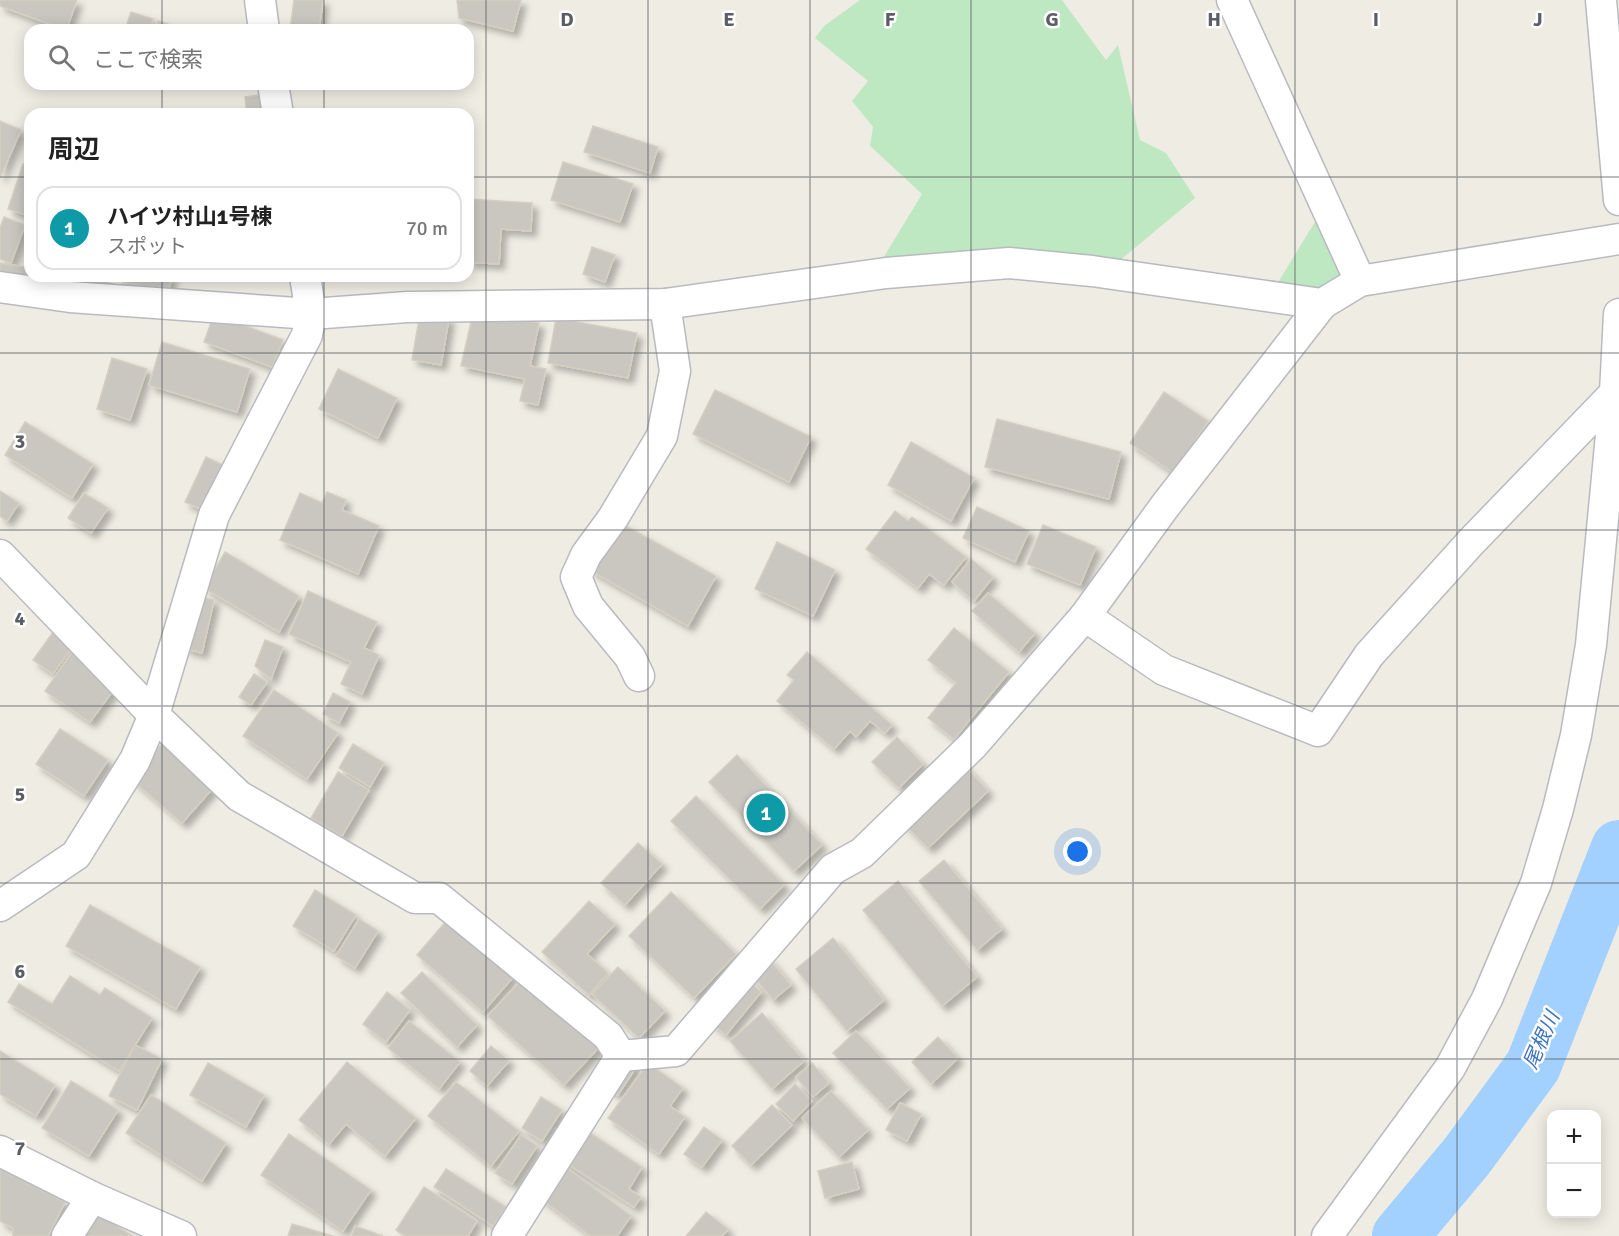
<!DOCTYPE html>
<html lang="ja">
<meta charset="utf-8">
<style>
:root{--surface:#fff;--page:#f2f2f2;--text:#222;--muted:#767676;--line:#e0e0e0;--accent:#ea580c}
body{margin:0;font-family:Signika,"Noto Sans JP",sans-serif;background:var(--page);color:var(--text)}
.controls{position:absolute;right:18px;bottom:18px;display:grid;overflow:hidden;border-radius:12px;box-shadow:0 3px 15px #0003}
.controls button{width:54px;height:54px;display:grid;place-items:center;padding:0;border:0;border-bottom:2px solid var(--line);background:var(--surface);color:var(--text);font:30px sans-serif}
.you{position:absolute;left:1078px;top:852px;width:21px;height:21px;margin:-15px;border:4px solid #fff;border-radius:50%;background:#1a73e8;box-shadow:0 0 0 9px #1a73e833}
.badge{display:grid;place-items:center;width:39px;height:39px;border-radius:50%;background:var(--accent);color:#fff;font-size:20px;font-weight:700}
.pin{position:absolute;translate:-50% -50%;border:3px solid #fff;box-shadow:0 2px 6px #0006}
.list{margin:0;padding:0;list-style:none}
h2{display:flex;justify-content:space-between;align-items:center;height:78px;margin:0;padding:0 24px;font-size:26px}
h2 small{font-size:20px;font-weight:400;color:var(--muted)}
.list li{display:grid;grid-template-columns:39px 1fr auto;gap:18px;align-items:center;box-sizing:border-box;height:84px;margin:0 12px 12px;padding:0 12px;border:2px solid var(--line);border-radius:18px}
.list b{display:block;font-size:22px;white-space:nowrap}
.list p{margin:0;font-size:20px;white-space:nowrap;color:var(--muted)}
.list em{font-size:20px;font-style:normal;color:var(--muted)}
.icon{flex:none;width:33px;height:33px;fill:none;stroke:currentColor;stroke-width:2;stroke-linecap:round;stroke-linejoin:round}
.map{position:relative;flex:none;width:1619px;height:1236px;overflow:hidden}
.search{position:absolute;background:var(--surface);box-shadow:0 3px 15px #0003;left:24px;top:24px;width:450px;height:66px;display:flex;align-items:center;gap:15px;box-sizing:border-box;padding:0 21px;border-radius:18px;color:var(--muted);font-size:22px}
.panel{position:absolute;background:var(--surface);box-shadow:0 3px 15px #0003;left:24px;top:108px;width:450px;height:174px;border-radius:18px}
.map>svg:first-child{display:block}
.green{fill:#bee8c1}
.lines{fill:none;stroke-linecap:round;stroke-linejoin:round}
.river{stroke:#a2d0ff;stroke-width:56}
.building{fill:#c9c7c0;stroke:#d4cfc1;stroke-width:1.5;filter:url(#shadow)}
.minor-casing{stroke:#b8bac0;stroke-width:33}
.minor{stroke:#fff;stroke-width:30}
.grid{fill:none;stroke:#5b5e64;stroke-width:1.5;stroke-opacity:0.55}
.labels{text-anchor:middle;stroke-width:5;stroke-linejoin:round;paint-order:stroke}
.water-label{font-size:20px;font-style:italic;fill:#3c73c0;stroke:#fff}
.grid-label{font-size:20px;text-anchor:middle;font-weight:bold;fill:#5b5e64;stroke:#fff;stroke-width:5;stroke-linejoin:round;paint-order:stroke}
</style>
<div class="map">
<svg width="1619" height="1236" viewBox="0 0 1619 1236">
<defs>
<filter id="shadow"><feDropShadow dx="5.5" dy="5.5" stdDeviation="3" flood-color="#0004"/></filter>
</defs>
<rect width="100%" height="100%" fill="#efede3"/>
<g class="green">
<polygon points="860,0 1062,0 1106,60 1118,45 1140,140 1166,153 1195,198 1113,266 879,265 922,194 870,146 873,127 852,101 868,81 815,38 824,26"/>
<polygon points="1318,217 1344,270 1332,289 1274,289"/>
</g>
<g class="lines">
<polyline class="river" points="1400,1236 1467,1156 1533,1066 1619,848"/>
</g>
<g class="building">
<polygon points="0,0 77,0 66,30 0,6"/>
<polygon points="294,0 323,0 319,30 290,30"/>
<polygon points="457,0 521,0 513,31 459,18"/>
<polygon points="131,12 153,19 149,30 125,30"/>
<polygon points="158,21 187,30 155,30"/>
<polygon points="266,94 270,114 247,114 245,97"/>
<polygon points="0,121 21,130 0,178"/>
<polygon points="593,126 658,147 650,173 584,152"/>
<polygon points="563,162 633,184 620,222 551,200"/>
<polygon points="23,164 30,166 30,216 8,209"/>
<polygon points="468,199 532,203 531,231 501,229 499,264 468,262"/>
<polygon points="4,217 25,225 11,263 0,259 0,228"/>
<polygon points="592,247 615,255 605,282 583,274"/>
<polygon points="0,263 30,268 30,276 65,276 64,287 0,276"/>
<polygon points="85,276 104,276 100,287 84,281"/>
<polygon points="120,276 172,276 168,292 119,281"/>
<polygon points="474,309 539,323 530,366 546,369 538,405 520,401 525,379 461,366"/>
<polygon points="420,313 449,318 441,365 412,360"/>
<polygon points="214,314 283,340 272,367 204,342"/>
<polygon points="556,318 637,333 628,378 548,363"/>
<polygon points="162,342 250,369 237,412 149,385"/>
<polygon points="112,358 147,369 130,420 97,409"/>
<polygon points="338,369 397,398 378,438 319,409"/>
<polygon points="715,390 811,437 789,482 693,434"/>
<polygon points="1164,392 1208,421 1174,473 1130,443"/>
<polygon points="997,419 1121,452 1109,499 985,467"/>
<polygon points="25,422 93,464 72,498 5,455"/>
<polygon points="911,442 974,478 951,521 888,485"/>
<polygon points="206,457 227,467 206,511 185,502"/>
<polygon points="0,491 19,503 7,521 0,516"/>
<polygon points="327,492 346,500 342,510 379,526 358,574 280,540 300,493 322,503"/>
<polygon points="84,493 108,508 91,533 68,518"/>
<polygon points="977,507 1029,531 1015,562 963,538"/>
<polygon points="895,511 908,521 912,517 966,557 944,585 929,574 918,588 866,549"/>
<polygon points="617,521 716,576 688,626 590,570"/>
<polygon points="1043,525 1096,547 1080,585 1027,564"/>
<polygon points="777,542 835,570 813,616 755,589"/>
<polygon points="225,552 299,596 279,632 204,588"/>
<polygon points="971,559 993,577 974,601 952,582"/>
<polygon points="308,591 377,622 364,648 379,655 362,694 341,684 351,662 289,634"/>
<polygon points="988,593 1035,633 1019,652 972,611"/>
<polygon points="197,596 214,600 202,653 184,648"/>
<polygon points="56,628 76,642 53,674 33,660"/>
<polygon points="954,628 1009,672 954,739 928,718 956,683 928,660"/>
<polygon points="265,640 283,647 271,679 255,666"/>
<polygon points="72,652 118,684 90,722 45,691"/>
<polygon points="807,652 892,725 885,733 870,721 856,737 850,731 834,749 777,701 794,680 787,675"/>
<polygon points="254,674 267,682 251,705 239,697"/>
<polygon points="274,690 338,733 307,779 243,736"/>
<polygon points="333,693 350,702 339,723 323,714"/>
<polygon points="60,729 108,760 84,796 36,764"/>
<polygon points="897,737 923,764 899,788 872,762"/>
<polygon points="162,744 213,788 182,823 131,779"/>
<polygon points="353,744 384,763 370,787 339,768"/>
<polygon points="737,755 822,845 794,871 709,782"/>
<polygon points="963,764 988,791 928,848 902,822"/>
<polygon points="338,772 369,790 342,836 311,818"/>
<polygon points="696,796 784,885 760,909 671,821"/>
<polygon points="638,843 662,864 625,905 601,883"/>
<polygon points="944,860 1002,929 977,950 919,881"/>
<polygon points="898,881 977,977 942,1006 863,910"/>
<polygon points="315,890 356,915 334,951 293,926"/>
<polygon points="671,892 736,954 694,998 629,936"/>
<polygon points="589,901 615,924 587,954 608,973 589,995 542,952"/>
<polygon points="90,905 200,967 176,1009 66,946"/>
<polygon points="359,919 378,931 355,968 336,956"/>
<polygon points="447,920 514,976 483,1012 417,955"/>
<polygon points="833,938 884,1000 847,1031 796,969"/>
<polygon points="768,958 791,985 773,1000 750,972"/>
<polygon points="618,967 665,1011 639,1038 592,994"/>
<polygon points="422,972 477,1025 457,1047 401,993"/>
<polygon points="70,976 100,995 105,988 152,1018 119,1071 8,1002 19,984 52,1004"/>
<polygon points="524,977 600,1046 564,1085 488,1016"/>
<polygon points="745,978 761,992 726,1035 709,1021"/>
<polygon points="387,992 410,1010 386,1042 363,1024"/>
<polygon points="762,1013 804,1061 772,1089 730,1041"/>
<polygon points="409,1021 460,1062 439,1089 388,1048"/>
<polygon points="856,1031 910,1088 887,1109 833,1053"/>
<polygon points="938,1037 958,1058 931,1084 912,1062"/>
<polygon points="135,1045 162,1059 137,1110 109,1096"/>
<polygon points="491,1046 509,1061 487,1086 470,1071"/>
<polygon points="0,1051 55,1085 36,1116 0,1094"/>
<polygon points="625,1058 637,1066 618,1095 605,1086"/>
<polygon points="347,1062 416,1118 385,1156 346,1124 329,1144 299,1120"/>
<polygon points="208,1063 264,1095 246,1127 190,1095"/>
<polygon points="648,1063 683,1088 670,1106 685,1117 659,1154 608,1118"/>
<polygon points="812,1063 829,1083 813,1097 796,1077"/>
<polygon points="71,1081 118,1110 89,1156 42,1128"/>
<polygon points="456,1082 519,1131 491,1166 428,1116"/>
<polygon points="795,1084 812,1101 793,1121 776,1104"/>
<polygon points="831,1091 868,1130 839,1157 802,1118"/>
<polygon points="151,1095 226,1143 202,1181 126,1133"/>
<polygon points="541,1097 562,1110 542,1141 522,1128"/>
<polygon points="900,1103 921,1114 907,1141 886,1130"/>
<polygon points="772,1105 792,1125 751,1165 732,1146"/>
<polygon points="581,1127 642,1167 629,1189 641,1197 634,1207 560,1159"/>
<polygon points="704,1127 722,1140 702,1167 684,1154"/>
<polygon points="289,1134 371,1190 343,1231 261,1175"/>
<polygon points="521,1135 537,1146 512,1184 495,1173"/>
<polygon points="852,1162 859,1189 825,1198 818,1171"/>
<polygon points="563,1165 631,1216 617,1236 591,1236 539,1197"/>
<polygon points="0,1169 65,1202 48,1236 13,1236 13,1228 0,1221"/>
<polygon points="446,1169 506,1207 493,1226 434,1187"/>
<polygon points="424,1187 477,1221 468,1236 405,1236 396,1230"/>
<polygon points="94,1211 132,1236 77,1236"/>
<polygon points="706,1212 728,1229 722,1236 686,1236"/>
<polygon points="292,1224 333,1236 288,1236"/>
<polygon points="355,1226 383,1236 352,1236"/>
</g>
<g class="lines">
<g class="minor-casing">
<g id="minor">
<polyline points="260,0 264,30"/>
<polyline points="1232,0 1360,281"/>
<polyline points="1601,0 1619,200"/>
<polyline points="273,84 278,114"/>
<polyline points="0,287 70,297 311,314 407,307 665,304 886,273 1009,263 1092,271 1322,304 1360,281 1619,239"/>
<polyline points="0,555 154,715 239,796 415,898 439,898 608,1036 621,1056"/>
<polyline points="1085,616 1164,670 1318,731 1369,655 1471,542 1615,393"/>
<polyline points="639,676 630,657 588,606 576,577 586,555 613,518 662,436 675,371 665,304"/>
<polyline points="0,906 76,855 135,760 154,715 214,515 307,335 311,314 305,276"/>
<polyline points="621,1056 676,1051 833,869 862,853 973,745 1085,616 1165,506 1322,304"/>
<polyline points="0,1151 92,1197 181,1236"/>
<polyline points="67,1236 92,1197"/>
<polyline points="507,1236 621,1056"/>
<polyline points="1327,1236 1450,1068 1487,999 1536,883 1558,809 1576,735 1591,645 1615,393 1619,314"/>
</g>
</g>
<use href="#minor" class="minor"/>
</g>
<path class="grid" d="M162,0V30M324,0V30M486,0V1236M648,0V1236M810,0V1236M971,0V1236M1133,0V1236M1295,0V1236M1457,0V1236M162,84V114M324,84V114M0,177H30M468,177H1619M162,276V1236M324,276V1236M0,353H1619M0,530H1619M0,706H1619M0,883H1619M0,1059H1619"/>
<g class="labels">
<g class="water-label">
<text transform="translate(1541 1040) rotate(-66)" y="7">尾根川</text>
</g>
</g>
<g class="grid-label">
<text x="567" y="26">D</text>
<text x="729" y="26">E</text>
<text x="890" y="26">F</text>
<text x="1052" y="26">G</text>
<text x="1214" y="26">H</text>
<text x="1376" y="26">I</text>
<text x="1538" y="26">J</text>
<text x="20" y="448">3</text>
<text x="20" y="625">4</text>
<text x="20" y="801">5</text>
<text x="20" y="978">6</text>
<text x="20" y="1155">7</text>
</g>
</svg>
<div class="controls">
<button>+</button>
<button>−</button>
</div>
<div class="you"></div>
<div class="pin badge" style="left:766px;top:813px;background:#0f9aa8">1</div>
<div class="search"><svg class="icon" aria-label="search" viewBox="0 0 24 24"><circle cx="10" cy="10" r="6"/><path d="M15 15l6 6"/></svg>ここで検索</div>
<section class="panel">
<h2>周辺<small></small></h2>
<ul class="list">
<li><span class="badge" style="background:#0f9aa8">1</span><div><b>ハイツ村山1号棟</b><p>スポット</p></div><em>70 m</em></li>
</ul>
</section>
</div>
